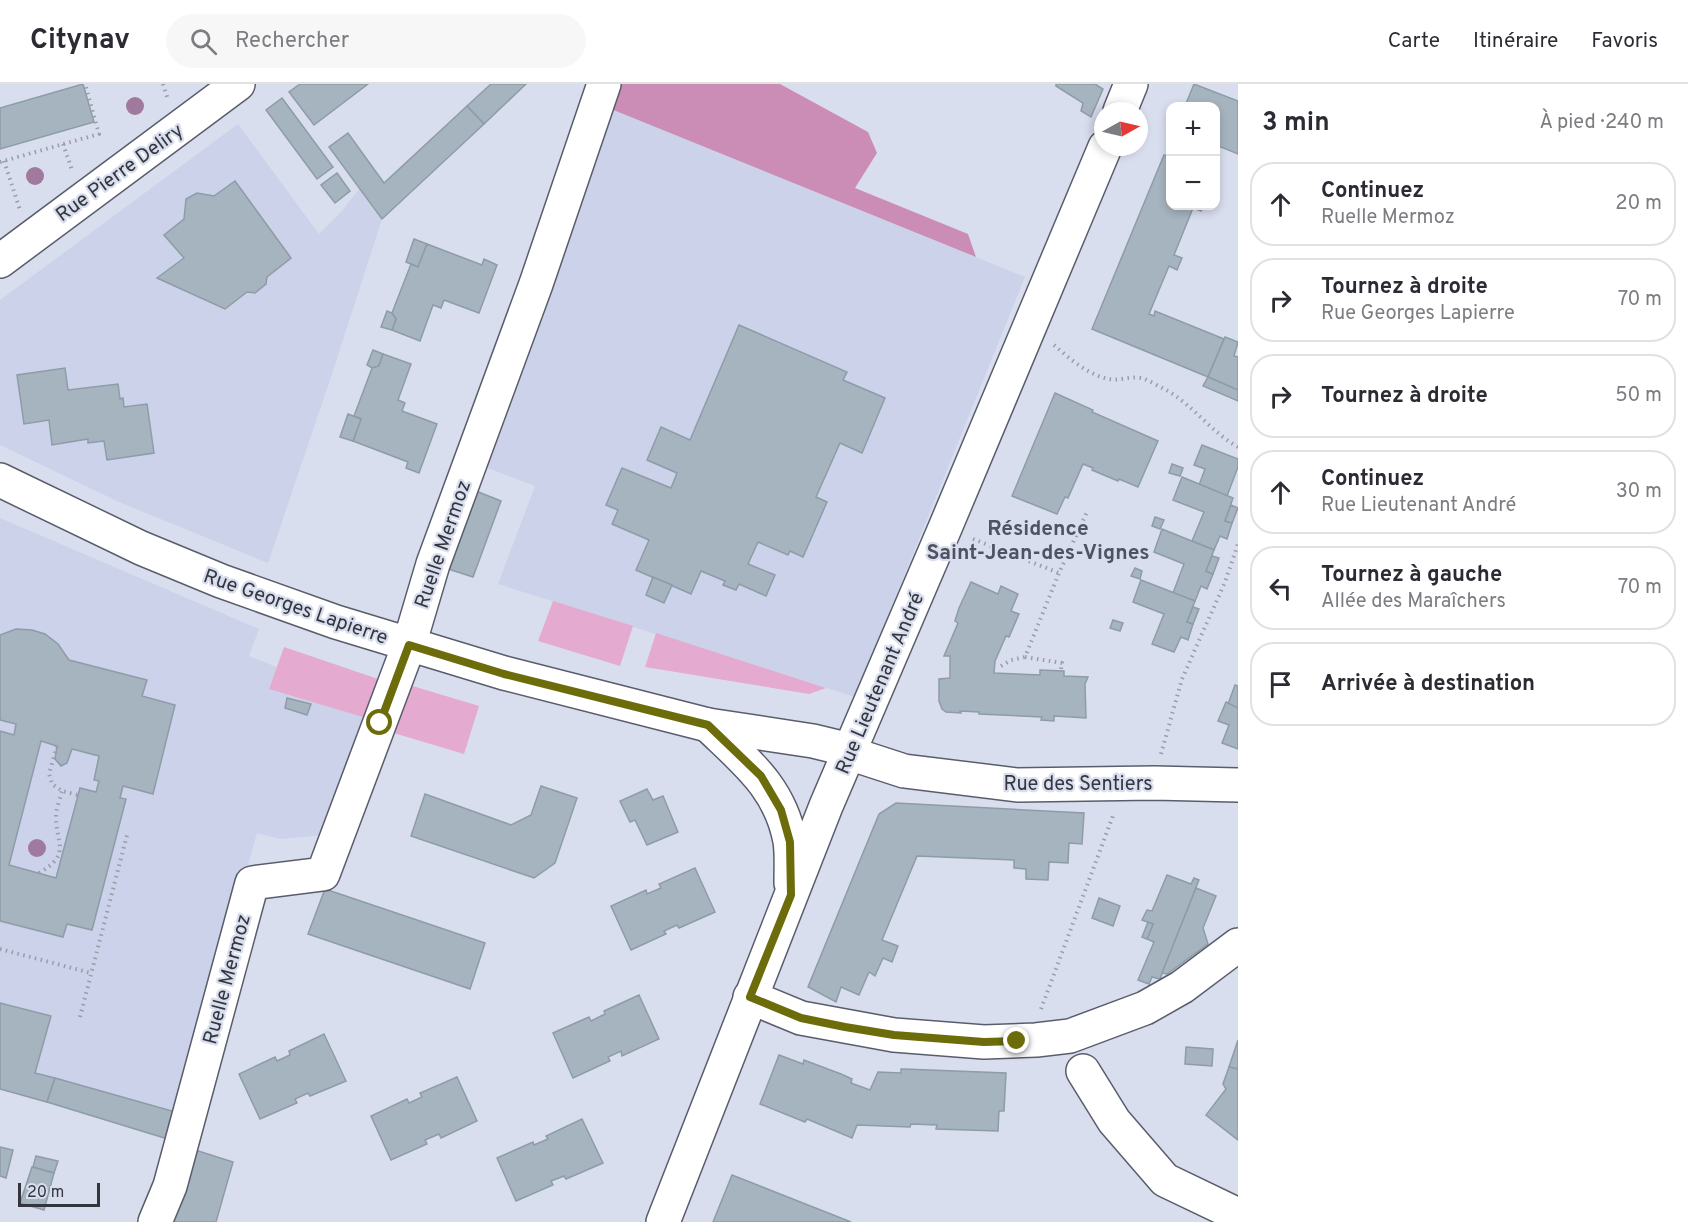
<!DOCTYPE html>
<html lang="fr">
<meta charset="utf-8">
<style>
:root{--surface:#fff;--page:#f7f7f7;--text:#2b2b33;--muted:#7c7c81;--line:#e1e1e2}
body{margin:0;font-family:Overpass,sans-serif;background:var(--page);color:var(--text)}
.controls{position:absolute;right:18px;top:18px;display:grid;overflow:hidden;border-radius:12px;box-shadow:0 3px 9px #0003}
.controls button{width:54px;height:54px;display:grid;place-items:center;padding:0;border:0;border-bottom:2px solid var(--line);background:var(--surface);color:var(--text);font:30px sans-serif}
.compass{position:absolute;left:1094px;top:18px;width:54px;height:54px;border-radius:50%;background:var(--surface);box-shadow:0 3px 9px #0003;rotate:82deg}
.scale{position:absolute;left:18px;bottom:15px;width:82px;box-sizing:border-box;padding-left:6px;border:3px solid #34363d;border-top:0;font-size:16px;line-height:21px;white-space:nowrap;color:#34363d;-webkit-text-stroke:4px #d9deef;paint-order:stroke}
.stop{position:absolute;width:18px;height:18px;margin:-14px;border:4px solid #6c6c0b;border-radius:50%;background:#fff}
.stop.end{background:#6c6c0b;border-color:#fff;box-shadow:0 2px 6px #0008}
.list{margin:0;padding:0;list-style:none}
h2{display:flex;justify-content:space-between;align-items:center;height:78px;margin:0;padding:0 24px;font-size:26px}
h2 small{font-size:20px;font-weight:400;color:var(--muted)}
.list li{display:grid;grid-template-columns:39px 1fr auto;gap:18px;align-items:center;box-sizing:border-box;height:84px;margin:0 12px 12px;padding:0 12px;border:2px solid var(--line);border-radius:24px}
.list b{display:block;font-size:22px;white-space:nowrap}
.list p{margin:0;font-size:20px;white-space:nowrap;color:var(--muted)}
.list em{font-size:20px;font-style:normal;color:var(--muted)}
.icon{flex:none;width:33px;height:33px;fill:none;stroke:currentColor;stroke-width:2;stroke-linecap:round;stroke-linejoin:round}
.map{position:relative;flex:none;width:1238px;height:1138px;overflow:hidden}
header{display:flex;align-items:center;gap:36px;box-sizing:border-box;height:84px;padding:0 30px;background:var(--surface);border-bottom:2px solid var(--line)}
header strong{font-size:28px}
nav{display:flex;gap:33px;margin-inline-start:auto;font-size:21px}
.search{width:420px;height:54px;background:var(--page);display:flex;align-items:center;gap:15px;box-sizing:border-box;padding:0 21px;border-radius:33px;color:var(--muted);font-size:22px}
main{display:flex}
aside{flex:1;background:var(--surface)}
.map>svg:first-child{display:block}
.built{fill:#cbd2e9}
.green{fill:#e4aad0}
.forest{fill:#cb8cb6}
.building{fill:#a5b4bf;stroke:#8d9ca8;stroke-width:1.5;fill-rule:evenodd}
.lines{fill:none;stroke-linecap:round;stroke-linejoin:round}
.minor-casing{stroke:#595d6b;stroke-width:36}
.path{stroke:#999daa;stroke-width:4;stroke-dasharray:1.5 4.5;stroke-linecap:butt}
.minor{stroke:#fff;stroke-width:33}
.tree{fill:#a0799f}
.route{stroke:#6c6c0b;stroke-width:8}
.labels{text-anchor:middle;stroke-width:4.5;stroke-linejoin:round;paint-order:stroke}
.street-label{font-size:20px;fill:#34363d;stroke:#d9deef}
.neighbourhood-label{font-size:21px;font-weight:bold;fill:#4f5361;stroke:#d9deef}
</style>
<header>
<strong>Citynav</strong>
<div class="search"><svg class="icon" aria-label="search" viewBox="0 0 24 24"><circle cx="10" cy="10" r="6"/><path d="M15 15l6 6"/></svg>Rechercher</div>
<nav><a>Carte</a><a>Itinéraire</a><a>Favoris</a></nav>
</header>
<main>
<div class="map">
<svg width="1238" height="1138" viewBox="0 0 1238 1138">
<rect width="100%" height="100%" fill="#d9deef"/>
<g class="built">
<polygon points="606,23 1025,193 855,613 498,500 535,402 480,381"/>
<polygon points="238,40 319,150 341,128 360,104 382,135 331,293 268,479 119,418 0,361 0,216"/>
<polygon points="0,434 259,545 249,572 277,583 269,604 373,636 325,751 281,755 257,749 171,1056 0,1005"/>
</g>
<g class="green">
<polygon points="553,517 633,542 620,582 538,557"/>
<polygon points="656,549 826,604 809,610 645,583"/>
<polygon points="284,563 387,598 373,636 269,605"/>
<polygon points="406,600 479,622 464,670 387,647"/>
</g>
<polygon class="forest" points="615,0 780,0 868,48 877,69 855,104 968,150 976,173 606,23"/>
<g class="building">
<polygon points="83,0 94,38 0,65 0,24"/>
<polygon points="300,0 368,0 314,41 289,8"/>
<polygon points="491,0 526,0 484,40 467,22"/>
<polygon points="1056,0 1095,0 1103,5 1091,33 1081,27 1083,19 1056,2"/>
<polygon points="1194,0 1238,17 1238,70 1216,61 1216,22 1185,22"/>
<polygon points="282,14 333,83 317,95 266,26"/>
<polygon points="467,22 484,40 382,135 329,63 348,49 384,99"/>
<polygon points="1164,71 1170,73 1170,122 1203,122 1201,127 1193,124 1174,171 1182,174 1177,186 1169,182 1149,230 1154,232 1155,227 1224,255 1208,293 1092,245"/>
<polygon points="337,89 350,107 335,119 321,101"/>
<polygon points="235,97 291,174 267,193 266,200 255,209 247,208 225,225 157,194 184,174 164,151 184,135 186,115 197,109 214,112"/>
<polygon points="414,155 427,160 418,183 406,178"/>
<polygon points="427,160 482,181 484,175 497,181 479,229 444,216 441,224 433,221 420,257 392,246 396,235 392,229 411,180 418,183"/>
<polygon points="387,227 392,229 396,235 392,246 381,243"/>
<polygon points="739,241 847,288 843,296 885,314 862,369 840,359 816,413 827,418 803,473 790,467 788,471 758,458 748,480 775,491 766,512 739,500 736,506 723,501 725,497 701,487 691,510 636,486 649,456 612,440 618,426 606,421 622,384 671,404 677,389 647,376 661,343 690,356"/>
<polygon points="1225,253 1238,258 1234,272 1238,273 1238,306 1208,293"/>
<polygon points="373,266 383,270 379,282 372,284 367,281"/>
<polygon points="383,270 411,280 398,316 405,319 402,327 437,340 419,389 406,384 408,378 353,357 361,335 354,332 372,284 379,282"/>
<polygon points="65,284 68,306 118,300 120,315 123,314 124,323 147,320 154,369 107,376 104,357 88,359 88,355 52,361 49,336 24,340 17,291"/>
<polygon points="1208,293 1238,306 1238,317 1203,302"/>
<polygon points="1055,309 1093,326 1092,328 1158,357 1138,403 1119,395 1118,397 1092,386 1093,384 1083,380 1068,414 1065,413 1057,430 1012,412"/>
<polygon points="348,330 361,335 353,357 340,353"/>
<polygon points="1202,361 1238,375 1238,383 1227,412 1199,401 1205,385 1194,381"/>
<polygon points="1172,380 1183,384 1180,392 1169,389"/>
<polygon points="1182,393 1233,414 1225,437 1232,439 1227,455 1220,452 1214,466 1192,457 1204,428 1173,416"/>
<polygon points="471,405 501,417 473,493 442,483"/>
<polygon points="1231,421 1238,424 1232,439 1225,437"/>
<polygon points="1155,433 1164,436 1160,445 1152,442"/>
<polygon points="1162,445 1214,466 1206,487 1213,490 1207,505 1201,502 1195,517 1173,509 1184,480 1154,468"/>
<polygon points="1212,472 1219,474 1213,490 1206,487"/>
<polygon points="1135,484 1142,487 1140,495 1131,492"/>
<polygon points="653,493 672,501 664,519 646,511"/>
<polygon points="1141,496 1195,517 1187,538 1193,540 1188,556 1181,553 1174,568 1152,560 1164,530 1133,518"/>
<polygon points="971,498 998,510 1001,502 1018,510 1011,527 1019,530 1009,553 1006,552 995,577 994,589 1040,591 1040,586 1064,587 1064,592 1088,593 1085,600 1086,634 1054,632 1054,637 1041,636 1042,633 979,630 979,628 960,627 961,629 946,628 942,625 939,617 939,595 950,594 950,572 944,572 958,539 955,537 959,524"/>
<polygon points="1193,523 1199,525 1193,540 1187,538"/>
<polygon points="1113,536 1123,539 1120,547 1110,544"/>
<path d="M16,545L32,546L45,550L58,560L69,576L147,596L142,612L175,621L153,710L123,702L120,714L126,715L92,846L67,840L63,853L0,837V647L14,651L16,640L0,636V551ZM41,657L57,662L55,675L61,682L67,679L72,665L99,672L94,696L99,697L96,708L80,704L56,794L9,781Z"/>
<polygon points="1235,601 1238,602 1238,624 1228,620"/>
<polygon points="287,614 311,620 307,631 285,624"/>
<polygon points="1226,618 1238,624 1238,665 1222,659 1229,641 1218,637"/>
<polygon points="541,702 577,714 555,779 534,794 411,752 425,710 511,741 531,731"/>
<polygon points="647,705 653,716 663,712 678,748 647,761 635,736 630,738 620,717"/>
<polygon points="896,719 1084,729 1082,760 1069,759 1068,779 1049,778 1048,796 1026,795 1026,785 1014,784 1014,776 917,772 882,856 898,862 892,878 883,874 875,892 869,888 859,911 841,903 836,918 808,903 879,730"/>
<polygon points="695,784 715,828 679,844 677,841 664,847 666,850 631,866 611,822 646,806 647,810 661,804 659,800"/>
<polygon points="1167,791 1191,800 1194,794 1199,796 1160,895 1152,893 1149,900 1138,896 1154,858 1147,855 1153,840 1142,836 1147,826 1152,827"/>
<polygon points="1196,804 1216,812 1203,844 1208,860 1167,890 1162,889"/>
<polygon points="325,805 485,859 470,905 308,850"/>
<polygon points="1099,814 1120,822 1113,842 1092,834"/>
<polygon points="1148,838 1153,840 1147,855 1142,853"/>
<polygon points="639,911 659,955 622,972 621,967 608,973 610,977 573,994 553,949 589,933 591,937 605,930 604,927"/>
<polygon points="0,919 51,932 35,989 55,994 47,1018 0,1005"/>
<polygon points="324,950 346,997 310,1012 308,1009 295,1015 297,1019 260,1035 239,990 275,973 277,977 290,971 289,967"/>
<polygon points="1238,956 1238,985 1229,983"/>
<polygon points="1186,963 1213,965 1212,982 1185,980"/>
<polygon points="779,971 803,980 804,976 841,990 852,995 851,999 870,1006 878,988 901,989 901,985 904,985 1006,989 1004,1027 999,1027 998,1047 936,1045 937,1041 911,1040 910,1043 857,1041 852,1054 807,1035 805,1038 760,1020"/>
<polygon points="1229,983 1238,985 1238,1056 1206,1031 1226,1005 1223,1000"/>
<polygon points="457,993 477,1037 441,1054 439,1050 425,1056 427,1060 391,1076 371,1032 407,1015 409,1019 422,1013 420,1009"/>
<polygon points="55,994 179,1029 171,1056 47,1018"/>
<polygon points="582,1035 603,1079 566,1095 564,1092 551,1097 553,1101 516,1117 497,1074 533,1058 534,1061 548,1055 546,1052"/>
<polygon points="0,1063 13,1066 6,1094 0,1092"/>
<polygon points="192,1065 233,1078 216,1138 170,1138"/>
<polygon points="36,1072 58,1077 54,1089 33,1083"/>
<polygon points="32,1083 54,1089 44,1126 20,1119"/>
<polygon points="732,1091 851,1138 713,1138"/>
</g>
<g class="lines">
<g class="minor-casing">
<g id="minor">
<polyline points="1120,27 1131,0"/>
<polyline points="0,177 238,0"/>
<polyline points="0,396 141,464 221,497 336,538 504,589 708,641 813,657 850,666 864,674 904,687 1017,701 1154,699 1238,701"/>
<path d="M708,641C745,677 780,703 790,757C792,770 791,785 791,799"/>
<polyline points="750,913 801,934 894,951 984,958 1036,956 1070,952 1145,924 1182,903 1238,861"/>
<polyline points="1083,987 1114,1037 1165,1096 1238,1131"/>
<polyline points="155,1138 170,1102 252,799 323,790 409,561 433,480 536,200 604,0"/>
<polyline points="663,1138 826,722 945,444 1105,63"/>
</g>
</g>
<g class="path">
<polyline points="163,0 168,16"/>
<polyline points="63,60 72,86"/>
<polyline points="4,77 20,126"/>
<polyline points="0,78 99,50 85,0"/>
<path d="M1054,261C1070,275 1088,291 1109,295C1119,297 1130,292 1141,294C1149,296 1158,302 1166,306C1193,321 1211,348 1238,363"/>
<polyline points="973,455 1059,489"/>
<polyline points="1001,582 1011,576 1025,573"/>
<polyline points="1061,585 1062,579 1025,573 1059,489 1087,428"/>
<polyline points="57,662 49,690 52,700 62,707 78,711"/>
<polyline points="1161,670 1182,595 1225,498 1238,460"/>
<path d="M39,789C73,769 55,760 56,730C57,723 60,714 62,707"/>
<polyline points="0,865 91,889"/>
<polyline points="1041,925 1114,729"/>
<polyline points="80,933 127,751"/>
</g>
<use href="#minor" class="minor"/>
</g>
<g class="tree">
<circle cx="135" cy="22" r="9"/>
<circle cx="35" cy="92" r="9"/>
<circle cx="37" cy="764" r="9"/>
</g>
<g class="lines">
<polyline class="route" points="380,639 409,561 504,590 708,641 761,692 781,726 790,758 791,811 750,913 801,934 845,943 894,951 984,958 1017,957"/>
</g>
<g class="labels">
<g class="street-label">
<text transform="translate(119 88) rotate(-36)" y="7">Rue Pierre Deliry</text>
<text transform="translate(442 460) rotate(-71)" y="7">Ruelle Mermoz</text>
<text transform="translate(296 522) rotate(19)" y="7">Rue Georges Lapierre</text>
<text transform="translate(879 599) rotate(-67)" y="7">Rue Lieutenant André</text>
<text x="1078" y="706">Rue des Sentiers</text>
<text transform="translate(226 895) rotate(-75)" y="7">Ruelle Mermoz</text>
</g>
<g class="neighbourhood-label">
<text x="1038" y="451">Résidence<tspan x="1038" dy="24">Saint-Jean-des-Vignes</tspan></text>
</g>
</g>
</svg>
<div class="controls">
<button>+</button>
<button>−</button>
</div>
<svg class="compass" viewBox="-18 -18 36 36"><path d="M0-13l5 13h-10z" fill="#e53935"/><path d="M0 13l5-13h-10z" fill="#7c7c81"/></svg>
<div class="scale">20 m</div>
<div class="stop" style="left:380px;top:639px"></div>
<div class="stop end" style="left:1017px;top:957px"></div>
</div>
<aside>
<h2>3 min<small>À pied · 240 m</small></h2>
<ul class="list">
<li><svg class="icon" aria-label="ahead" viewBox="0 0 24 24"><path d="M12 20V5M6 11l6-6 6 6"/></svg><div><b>Continuez</b><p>Ruelle Mermoz</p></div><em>20 m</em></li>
<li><svg class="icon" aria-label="right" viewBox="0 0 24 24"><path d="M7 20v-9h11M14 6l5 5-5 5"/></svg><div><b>Tournez à droite</b><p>Rue Georges Lapierre</p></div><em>70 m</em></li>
<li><svg class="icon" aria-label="right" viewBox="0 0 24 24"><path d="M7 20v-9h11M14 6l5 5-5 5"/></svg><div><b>Tournez à droite</b></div><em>50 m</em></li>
<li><svg class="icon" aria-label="ahead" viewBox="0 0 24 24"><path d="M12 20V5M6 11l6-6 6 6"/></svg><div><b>Continuez</b><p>Rue Lieutenant André</p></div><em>30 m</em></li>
<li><svg class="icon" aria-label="left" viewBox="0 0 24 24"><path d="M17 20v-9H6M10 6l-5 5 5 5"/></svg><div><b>Tournez à gauche</b><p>Allée des Maraîchers</p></div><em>70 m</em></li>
<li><svg class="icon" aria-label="arrive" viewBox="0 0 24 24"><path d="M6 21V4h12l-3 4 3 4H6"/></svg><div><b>Arrivée à destination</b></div></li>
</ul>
</aside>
</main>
